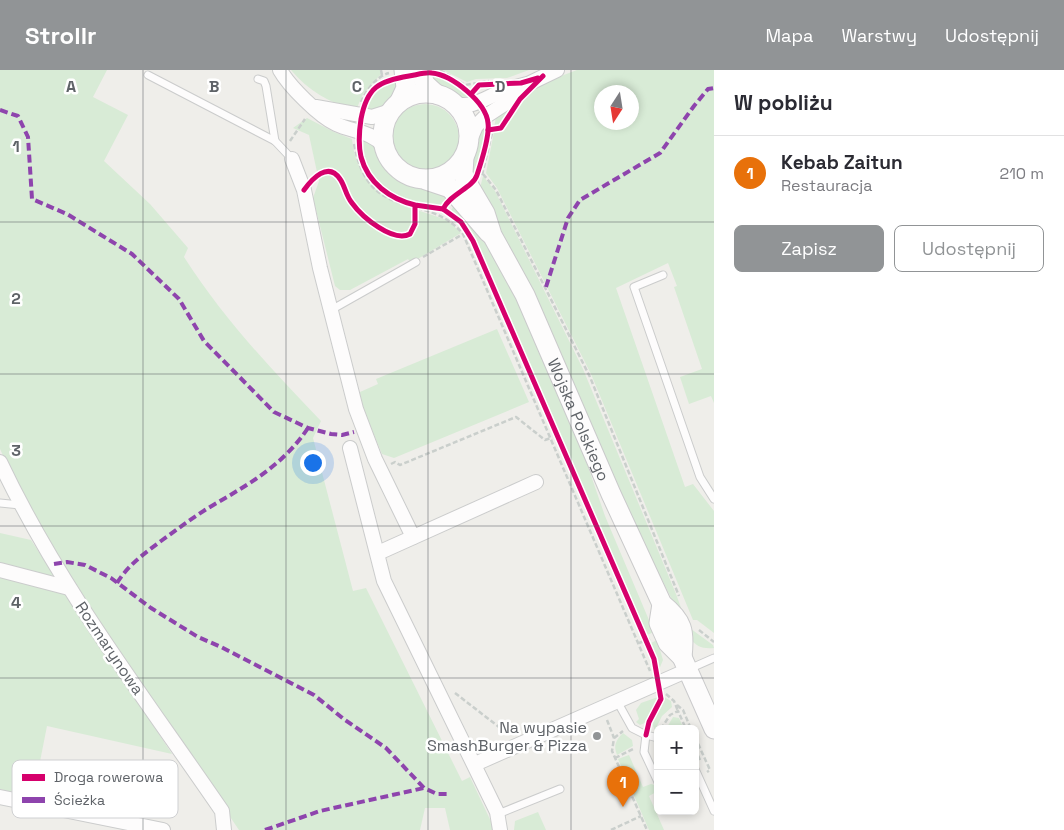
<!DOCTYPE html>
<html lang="pl">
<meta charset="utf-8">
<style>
:root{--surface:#fff;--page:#f7f7f7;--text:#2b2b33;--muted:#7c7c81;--line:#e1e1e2;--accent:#919496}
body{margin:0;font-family:"Space Grotesk",sans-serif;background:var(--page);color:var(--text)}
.controls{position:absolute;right:15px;bottom:15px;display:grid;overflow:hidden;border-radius:8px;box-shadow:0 2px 8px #0003}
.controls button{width:45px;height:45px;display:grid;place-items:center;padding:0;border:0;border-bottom:1px solid var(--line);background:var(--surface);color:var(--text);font:25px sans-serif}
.compass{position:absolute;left:594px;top:15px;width:45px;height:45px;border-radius:50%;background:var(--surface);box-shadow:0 2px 8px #0003;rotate:192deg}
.you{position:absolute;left:312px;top:392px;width:18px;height:18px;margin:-12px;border:4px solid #fff;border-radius:50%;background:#1a73e8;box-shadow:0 0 0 8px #1a73e833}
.badge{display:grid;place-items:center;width:32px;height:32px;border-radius:50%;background:var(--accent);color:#fff;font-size:16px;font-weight:700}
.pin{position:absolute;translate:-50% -41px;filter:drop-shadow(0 1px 2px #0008)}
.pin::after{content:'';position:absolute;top:26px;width:18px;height:15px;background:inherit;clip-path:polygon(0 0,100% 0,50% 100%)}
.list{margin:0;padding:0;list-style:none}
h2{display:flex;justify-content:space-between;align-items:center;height:65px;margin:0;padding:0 20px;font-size:21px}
h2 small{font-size:16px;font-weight:400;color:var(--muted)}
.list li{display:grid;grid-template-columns:32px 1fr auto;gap:15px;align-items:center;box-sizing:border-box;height:75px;padding:0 20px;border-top:1px solid var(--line)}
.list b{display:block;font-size:19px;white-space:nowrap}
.list p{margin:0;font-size:16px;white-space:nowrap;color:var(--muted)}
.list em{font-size:16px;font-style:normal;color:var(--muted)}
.actions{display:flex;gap:10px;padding:15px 20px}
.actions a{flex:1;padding:11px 0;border:1px solid var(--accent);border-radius:8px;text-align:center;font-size:18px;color:var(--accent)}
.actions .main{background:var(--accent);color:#fff}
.map{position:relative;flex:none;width:714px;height:760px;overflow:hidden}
header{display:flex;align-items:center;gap:30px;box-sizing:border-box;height:70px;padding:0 25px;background:var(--accent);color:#fff}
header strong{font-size:24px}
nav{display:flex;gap:28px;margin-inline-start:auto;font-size:18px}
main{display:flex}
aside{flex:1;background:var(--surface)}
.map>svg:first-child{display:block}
.green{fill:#d8ebd6;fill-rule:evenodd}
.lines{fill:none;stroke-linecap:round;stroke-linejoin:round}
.service-casing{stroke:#cbcccc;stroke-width:9}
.minor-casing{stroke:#cbcccc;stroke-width:16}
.secondary-casing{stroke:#cacacb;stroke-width:21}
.path{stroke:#cacfcc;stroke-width:2.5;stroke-dasharray:5 2.5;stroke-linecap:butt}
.service{stroke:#fdfcfc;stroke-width:7}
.minor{stroke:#fdfcfc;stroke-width:14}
.secondary{stroke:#fdfcfc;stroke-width:19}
.quiet{stroke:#8e44ad;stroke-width:4;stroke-dasharray:8 4;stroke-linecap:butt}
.cycleway-casing{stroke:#fff;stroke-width:8}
.cycleway{stroke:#d6006c;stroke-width:5}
.grid{fill:none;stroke:#5f6368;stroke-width:1;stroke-opacity:0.55}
.poi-dot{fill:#919496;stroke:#fff;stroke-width:2}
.labels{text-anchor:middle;stroke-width:5;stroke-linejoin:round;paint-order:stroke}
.street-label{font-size:16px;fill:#5f6368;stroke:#fff}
.poi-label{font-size:16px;fill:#5f6368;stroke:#fff;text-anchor:end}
.key{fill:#fff;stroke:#cfd0d2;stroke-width:1}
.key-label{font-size:14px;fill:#5f6368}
.grid-label{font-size:16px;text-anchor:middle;font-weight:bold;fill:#5f6368;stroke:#fff;stroke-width:5;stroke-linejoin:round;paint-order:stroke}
</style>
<header>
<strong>Strollr</strong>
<nav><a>Mapa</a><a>Warstwy</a><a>Udostępnij</a></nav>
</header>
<main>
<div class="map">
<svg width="714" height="760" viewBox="0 0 714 760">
<rect width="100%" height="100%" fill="#efeeea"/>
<g class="green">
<path d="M0,0H107L93,27L128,45L104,91L150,134L188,178L184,187C223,248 271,299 321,351L313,368L353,521L366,518L462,711L470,707L495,760H450L445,738H425L420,760H239C156,636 63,515 0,379Z"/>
<path d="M291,0H380L381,4L363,24L356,40C329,33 309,21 291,0Z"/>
<polygon points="443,0 529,0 507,8 476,9 467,12"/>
<path d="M577,0H714V333L711,326L689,334L680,307L702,299L674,217L677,216L668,193L616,218L685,417L693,414L714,441V563L697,550H693L591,304L497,118L486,103L494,62L501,60C528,20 532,17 577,0ZM602,22H632V52H602Z"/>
<path d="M426,3L440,7L475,28C454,33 439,17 426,3Z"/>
<path d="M401,8C393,34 390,38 363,42C370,22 380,12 401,8Z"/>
<polygon points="515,34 502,55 494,59 496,46"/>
<circle cx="425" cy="68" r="34"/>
<path d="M307,48L334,62L352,69C355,105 379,130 413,139V156L408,163C393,168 363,146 355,133C348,123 345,112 337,103L323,100L317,102L309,65L293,58Z"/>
<path d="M487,52L476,107L472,112C469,90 474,70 487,52Z"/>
<path d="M361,66L376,77L385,96L396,107L412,116L427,118L450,127L443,138C408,130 383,131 365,93C361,85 358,74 361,66Z"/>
<path d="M323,104C329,104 333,104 337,109C344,116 345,128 351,136C358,145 367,150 376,156C402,175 416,175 417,140L447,150L461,163L411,193L408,189L350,220H340L335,216L313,128L319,111L318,105Z"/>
<polygon points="483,106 495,121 583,299 676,524 684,546 682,549 625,438 521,198 476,120 480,118"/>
<polygon points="455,134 476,159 501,198 526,246 576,362 605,446 654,562 647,565 474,171 462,151 450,142"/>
<polygon points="497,259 529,332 394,388 382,384 361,334 360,322 378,314 376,309"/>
<polygon points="0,463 31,470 172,684 47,656 33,727 0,719"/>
<path d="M691,559L713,575L714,578C703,579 696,577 690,568Z"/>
<polygon points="657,570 663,590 658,602 658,590 651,573"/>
<polygon points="658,627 647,652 640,655 636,652 639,649 636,640 641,633"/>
<polygon points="664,627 671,631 672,637 662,646 655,660 652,654 662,636"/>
<polygon points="673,647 679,648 684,659 666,659"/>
<path d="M623,663L632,670L633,676L617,685C613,675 616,670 623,663Z"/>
<polygon points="629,685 643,717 651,714 658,716 658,721 649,726 664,760 649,760 618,689"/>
<polygon points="538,742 546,760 514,760 515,751"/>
</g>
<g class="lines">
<g class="service-casing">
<g id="service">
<polyline points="148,5 275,71 292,89"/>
<polyline points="258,9 264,11 266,16 275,71"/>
<polyline points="663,205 634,217 700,407 714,429"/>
<polyline points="331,240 416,192"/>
<polyline points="0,433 20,435"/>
<polyline points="689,599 714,588"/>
<polyline points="617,631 632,658 646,665"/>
<polyline points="658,668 646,665 644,682 658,712"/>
<polyline points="695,699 714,741"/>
<polyline points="498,744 560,719"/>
</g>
</g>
<g class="minor-casing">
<g id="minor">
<path d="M280,0C289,16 319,46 336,54C353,62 371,61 384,76"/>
<path d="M455,34C474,39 487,26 504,21C511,18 519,16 527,14"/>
<polyline points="316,37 372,47 391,41"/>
<polyline points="470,70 476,56 486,46 517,26 530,13 557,0"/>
<polyline points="292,89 304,120 320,198 356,339 375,389 413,467"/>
<polyline points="350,378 384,511 497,742 500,760"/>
<path d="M0,392C59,517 144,627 222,741L224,760"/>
<polyline points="378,483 536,412"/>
<polyline points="0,500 69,518"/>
<polyline points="475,694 688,600"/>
<polyline points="0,727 163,760"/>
</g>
</g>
<g class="secondary-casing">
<g id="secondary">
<polyline points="420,0 425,14 436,24"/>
<circle cx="426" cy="66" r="43"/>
<polyline points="400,31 406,18 404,0"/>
<path id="s1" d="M464,87L463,103L465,109L485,143L492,165L525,225L611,424L662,534C683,551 685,561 682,587"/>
<polyline points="426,110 450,118 489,163"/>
<polyline points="662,534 659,553 668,573 682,587 714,659"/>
</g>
</g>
<g class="path">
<polyline points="381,0 382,5"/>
<polyline points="440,0 465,15 489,11"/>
<path d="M361,32C366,20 377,6 389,3"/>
<polyline points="290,71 305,49"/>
<path d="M354,74C369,156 427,120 463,164"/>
<polyline points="483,104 496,120 590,307 679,526"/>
<polyline points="482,105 493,59"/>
<polyline points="423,187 463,164 650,601"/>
<polyline points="391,394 395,392 400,395 516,347 545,370 551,368"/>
<polyline points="699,560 714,572"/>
<polyline points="639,573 650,569"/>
<polyline points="455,623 508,664"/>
<polyline points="666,624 674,631 678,641"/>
<polyline points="677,635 683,640 691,659"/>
<polyline points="607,650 614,668 612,681 647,760"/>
<polyline points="661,659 670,645 678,641 686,659"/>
<polyline points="695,667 710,700 707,702"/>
<polyline points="614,668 623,661"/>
<polyline points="695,679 700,690"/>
<polyline points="615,688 633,679"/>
<polyline points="611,760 641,746"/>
</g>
<use href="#service" class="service"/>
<use href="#minor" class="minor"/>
<use href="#secondary" class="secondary"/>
<g class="quiet">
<polyline points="0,40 18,46 28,67 32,129 67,144 132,184 179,229 204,271 274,342 308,358 331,364 342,365 354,362"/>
<polyline points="546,217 568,148 580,130 660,83 694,36 708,19 714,18"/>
<polyline points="54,494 67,492 85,495 111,508 151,538 198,567 221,577 314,625 345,650 386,678 424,718 437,724 447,724"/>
<path d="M117,513C128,495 145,483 161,471C179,458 196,445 215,434C251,413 284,394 308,358"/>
<polyline points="265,760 320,741 424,718"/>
</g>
<g class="cycleway-casing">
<g id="cycleway">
<polyline points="471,24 479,15 521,13 538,8"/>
<polyline points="488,60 501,58 520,29 543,6"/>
<path d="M304,120C312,109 328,91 340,109C345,116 346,126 352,133C362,147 393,173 410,164L415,154V135C390,129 368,113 361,87C358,74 359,62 361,49C367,17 379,11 409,6C416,5 425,2 432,3C452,5 486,32 488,53C490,66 481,93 477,105C473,118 450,124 443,139L415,135"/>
<polyline points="443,139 461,152 473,171 654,589 661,629 649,652 646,665"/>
</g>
</g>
<use href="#cycleway" class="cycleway"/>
</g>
<path class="grid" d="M143,0V760M286,0V760M428,0V760M571,0V760M0,152H714M0,304H714M0,456H714M0,608H714"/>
<circle class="poi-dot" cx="597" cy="666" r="5"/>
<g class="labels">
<g class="street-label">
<text dy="6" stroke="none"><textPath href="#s1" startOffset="289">Wojska Polskiego</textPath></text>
<text transform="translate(110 578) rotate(56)" y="6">Rozmarynowa</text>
</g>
<g class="poi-label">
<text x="587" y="663">Na wypasie<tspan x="587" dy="18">SmashBurger &amp; Pizza</tspan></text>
</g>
</g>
<rect x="12" y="690" width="166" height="58" rx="8" class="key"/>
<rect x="22" y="704" width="23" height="7" fill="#d6006c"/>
<rect x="22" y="727" width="23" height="6" fill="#8e44ad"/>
<g class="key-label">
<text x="54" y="712">Droga rowerowa</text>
<text x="54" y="735">Ścieżka</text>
</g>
<g class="grid-label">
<text x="71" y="22">A</text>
<text x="214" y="22">B</text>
<text x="357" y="22">C</text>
<text x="500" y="22">D</text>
<text x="16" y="82">1</text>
<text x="16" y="234">2</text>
<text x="16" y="386">3</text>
<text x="16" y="538">4</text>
</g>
</svg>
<div class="controls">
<button>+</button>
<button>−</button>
</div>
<svg class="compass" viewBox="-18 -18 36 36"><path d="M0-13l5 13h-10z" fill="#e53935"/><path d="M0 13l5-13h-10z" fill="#7c7c81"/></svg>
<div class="you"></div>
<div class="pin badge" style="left:623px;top:737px;background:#e8710a">1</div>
</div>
<aside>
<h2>W pobliżu<small></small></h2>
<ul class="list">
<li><span class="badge" style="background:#e8710a">1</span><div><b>Kebab Zaitun</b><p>Restauracja</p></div><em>210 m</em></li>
</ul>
<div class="actions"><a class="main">Zapisz</a><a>Udostępnij</a></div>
</aside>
</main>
